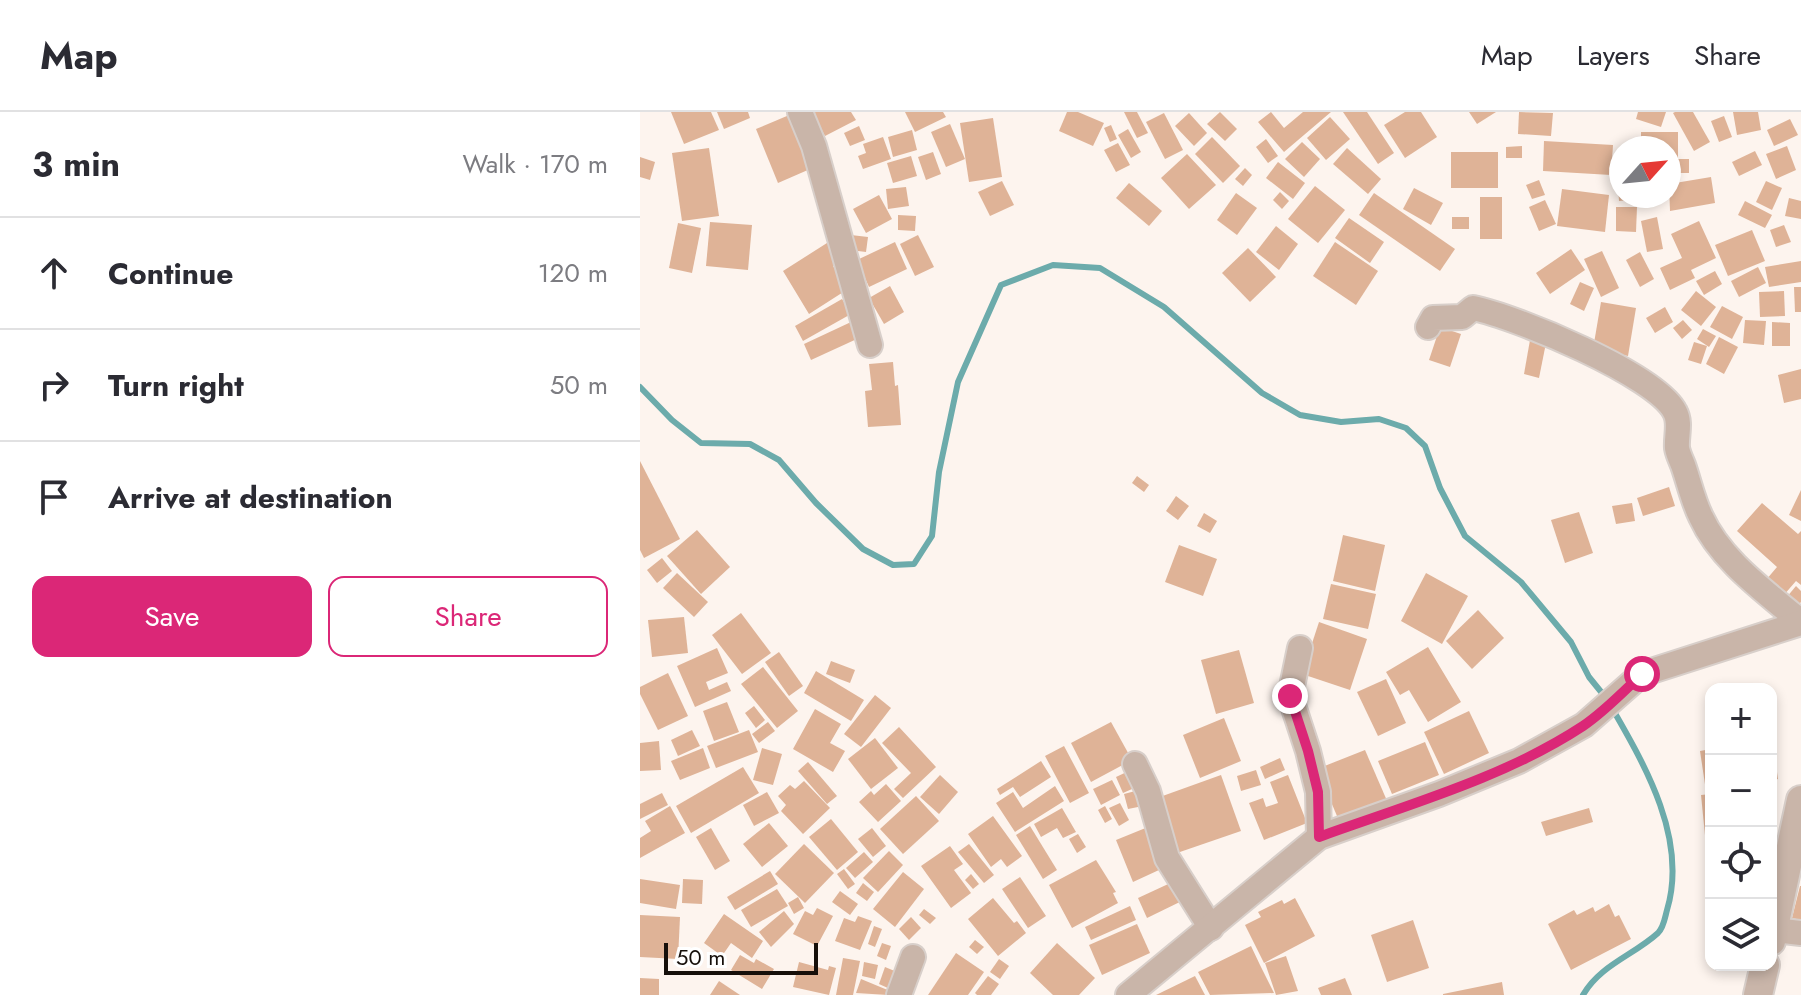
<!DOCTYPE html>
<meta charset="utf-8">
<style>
:root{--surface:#fff;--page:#f2f2f3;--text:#2b2b33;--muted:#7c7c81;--line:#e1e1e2;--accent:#db2777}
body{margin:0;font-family:Jost,sans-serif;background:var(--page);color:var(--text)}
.controls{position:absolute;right:24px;bottom:24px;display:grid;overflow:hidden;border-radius:16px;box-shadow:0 4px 12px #0003}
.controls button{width:72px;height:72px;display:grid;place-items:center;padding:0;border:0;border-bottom:2px solid var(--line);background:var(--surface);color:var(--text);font:40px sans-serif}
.compass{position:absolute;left:969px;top:24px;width:72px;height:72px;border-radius:50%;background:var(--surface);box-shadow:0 4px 12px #0003;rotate:63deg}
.scale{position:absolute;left:24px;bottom:20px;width:154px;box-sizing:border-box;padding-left:8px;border:4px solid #160f0a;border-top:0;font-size:22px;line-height:28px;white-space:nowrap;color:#160f0a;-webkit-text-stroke:6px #fff;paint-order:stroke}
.stop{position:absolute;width:24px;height:24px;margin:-18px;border:6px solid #db2777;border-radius:50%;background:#fff}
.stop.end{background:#db2777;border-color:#fff;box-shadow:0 2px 8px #0008}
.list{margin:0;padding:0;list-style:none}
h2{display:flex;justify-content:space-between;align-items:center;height:104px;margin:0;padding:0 32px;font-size:34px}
h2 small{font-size:26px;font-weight:400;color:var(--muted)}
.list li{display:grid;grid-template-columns:52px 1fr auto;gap:24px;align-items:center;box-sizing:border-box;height:112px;padding:0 32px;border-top:2px solid var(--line)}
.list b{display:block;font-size:30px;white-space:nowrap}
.list em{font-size:26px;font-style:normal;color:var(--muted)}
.actions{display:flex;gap:16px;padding:24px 32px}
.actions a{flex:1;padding:18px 0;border:2px solid var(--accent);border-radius:16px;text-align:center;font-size:28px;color:var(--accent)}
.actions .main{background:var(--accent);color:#fff}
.icon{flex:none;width:44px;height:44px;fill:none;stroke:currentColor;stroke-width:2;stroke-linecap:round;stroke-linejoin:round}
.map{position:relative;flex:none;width:1161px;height:883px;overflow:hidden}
header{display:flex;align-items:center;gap:48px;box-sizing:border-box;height:112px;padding:0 40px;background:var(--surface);border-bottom:2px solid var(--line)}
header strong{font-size:38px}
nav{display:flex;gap:44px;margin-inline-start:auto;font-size:28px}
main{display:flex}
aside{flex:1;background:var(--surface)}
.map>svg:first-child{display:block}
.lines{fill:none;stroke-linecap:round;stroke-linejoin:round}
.stream{stroke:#6cabab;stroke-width:6}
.building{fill:#dfb397}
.minor-casing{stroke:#d8cfca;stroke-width:28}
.tertiary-casing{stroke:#d8cfca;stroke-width:32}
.minor{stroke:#c9b5a9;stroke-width:24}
.tertiary{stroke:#c9b5a9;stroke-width:28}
.route{stroke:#db2777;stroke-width:10}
</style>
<header>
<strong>Map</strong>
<nav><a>Map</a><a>Layers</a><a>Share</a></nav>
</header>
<main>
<aside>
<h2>3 min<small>Walk · 170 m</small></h2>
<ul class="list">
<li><svg class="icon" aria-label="ahead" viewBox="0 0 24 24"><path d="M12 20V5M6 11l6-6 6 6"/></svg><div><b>Continue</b></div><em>120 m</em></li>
<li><svg class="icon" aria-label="right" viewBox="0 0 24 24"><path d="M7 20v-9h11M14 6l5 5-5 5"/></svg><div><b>Turn right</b></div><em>50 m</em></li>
<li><svg class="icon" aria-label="arrive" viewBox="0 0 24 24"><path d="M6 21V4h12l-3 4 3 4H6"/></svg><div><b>Arrive at destination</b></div></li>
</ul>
<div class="actions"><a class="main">Save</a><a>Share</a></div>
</aside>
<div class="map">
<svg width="1161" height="883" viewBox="0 0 1161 883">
<rect width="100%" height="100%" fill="#fdf4ee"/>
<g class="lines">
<g class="stream">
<polyline points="0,275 32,308 61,331 110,332 139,348 176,391 223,437 253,453 274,452 292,424 299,360 318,270 361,173 413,153 460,156 524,195 622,281 660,303 701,310 739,307 766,316 785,334 800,376 825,424 881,470 931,530 949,565 966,586"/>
<path d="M943,883C960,853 994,843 1018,821C1024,815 1025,805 1027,798C1048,728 1006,655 972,596"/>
</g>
</g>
<g class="building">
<polygon points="31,0 71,0 79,18 44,32"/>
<polygon points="77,0 108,0 110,6 84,17"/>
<polygon points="172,0 211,0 216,8 185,24"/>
<polygon points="265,0 303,0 306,5 275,20"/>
<polygon points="427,0 438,0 464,11 453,34 419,19"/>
<polygon points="484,0 497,0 508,21 497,26"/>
<polygon points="580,0 597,17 585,29 567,12"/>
<polygon points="631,0 644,16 663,0 691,0 644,40 618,10"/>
<polygon points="703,0 727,0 754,41 738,52"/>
<polygon points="765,0 781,0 797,25 765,46 744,13"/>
<polygon points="829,0 856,0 837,12"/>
<polygon points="879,0 913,1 911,24 878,22"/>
<polygon points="998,0 1026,0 1021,15 996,7"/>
<polygon points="1035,0 1053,0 1070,30 1054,39 1033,1"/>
<polygon points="1093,0 1118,0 1121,18 1097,23"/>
<polygon points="154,1 177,54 138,71 116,17"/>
<polygon points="524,1 543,38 525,47 506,10"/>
<polygon points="549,1 567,21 554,34 535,14"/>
<polygon points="1084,4 1092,25 1079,30 1071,9"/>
<polygon points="690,5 710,27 686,48 667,26"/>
<polygon points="353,6 362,65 329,70 320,11"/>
<polygon points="1150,7 1158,23 1134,34 1127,18"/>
<polygon points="310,12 325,47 306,55 291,20"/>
<polygon points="471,13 477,27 470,30 464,16"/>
<polygon points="219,14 225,28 210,34 204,21"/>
<polygon points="488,17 501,40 491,46 478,23"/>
<polygon points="272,18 277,38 253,45 248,25"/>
<polygon points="1001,20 1038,20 1038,47 1049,47 1049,61 1029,61 1029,36 1001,36"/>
<polygon points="243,25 251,47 223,57 218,44 226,41 223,32"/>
<polygon points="572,25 600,54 583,71 555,42"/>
<polygon points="626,27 638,44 628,51 616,35"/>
<polygon points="904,29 973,33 971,63 903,59"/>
<polygon points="662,30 680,47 664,65 645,47"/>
<polygon points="478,31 490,53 476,60 464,38"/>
<polygon points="882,34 882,46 866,46 866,35"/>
<polygon points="1147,34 1156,58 1136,67 1126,42"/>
<polygon points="69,36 79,104 42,109 32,41"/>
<polygon points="707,36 741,67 728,82 693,52"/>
<polygon points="1115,39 1122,53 1099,64 1092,50"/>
<polygon points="293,40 301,62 286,68 278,45"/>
<rect x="811" y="40" width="47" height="36"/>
<polygon points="547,42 576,73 549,97 521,66"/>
<polygon points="271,44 277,64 253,71 247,51"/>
<polygon points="0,45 15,50 10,68 0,65"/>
<polygon points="638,50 665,71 653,87 626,66"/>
<polygon points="605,56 612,63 603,74 595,67"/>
<polygon points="1071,65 1075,91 1030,99 1029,72"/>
<polygon points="899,68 905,83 892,87 886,73"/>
<polygon points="362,69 374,93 350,104 338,80"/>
<polygon points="1126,69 1142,76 1132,98 1116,90"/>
<polygon points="489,71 522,99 509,114 476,86"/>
<polygon points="675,74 705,98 678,131 648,107"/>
<polygon points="266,75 269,94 248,97 246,77"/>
<polygon points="978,75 981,75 981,84 1006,84 1006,86 979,89"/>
<polygon points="774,76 803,91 791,113 763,97"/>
<polygon points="922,77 969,83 965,120 917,114"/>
<polygon points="640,80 649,89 642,97 633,88"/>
<polygon points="596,81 617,96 597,123 577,108"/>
<polygon points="734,81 815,137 800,159 719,103"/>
<polygon points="239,83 252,107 226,121 213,97"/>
<rect x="840" y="85" width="22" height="42"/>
<polygon points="1149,86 1161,89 1161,107 1145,104"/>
<polygon points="905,88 916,112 899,119 889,95"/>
<polygon points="1105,89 1132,103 1125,116 1098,103"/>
<polygon points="976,95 997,95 996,120 976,119"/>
<polygon points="258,103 276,104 275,119 258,118"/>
<rect x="812" y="105" width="17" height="12"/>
<polygon points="1017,105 1023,137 1007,140 1001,109"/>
<polygon points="709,106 744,130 730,151 695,126"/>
<polygon points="1059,109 1076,146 1051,158 1055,166 1030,178 1020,156 1042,146 1031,122"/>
<polygon points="70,110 112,113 108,158 66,154"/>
<polygon points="38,111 61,116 52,161 29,156"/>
<polygon points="1144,113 1151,130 1136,135 1130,118"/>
<polygon points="636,114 658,132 639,158 616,140"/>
<polygon points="1112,118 1125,149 1088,164 1075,133"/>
<polygon points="211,123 228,125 226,140 210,138"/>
<polygon points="278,123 294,155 275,164 260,132"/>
<polygon points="255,130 267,157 229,175 217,148"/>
<polygon points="695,130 738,159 716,193 673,164"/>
<polygon points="187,131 199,150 193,154 208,177 169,202 143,159"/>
<polygon points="608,136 636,165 610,190 582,161"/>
<polygon points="931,137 945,158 910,182 896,161"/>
<polygon points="962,139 979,176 961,185 944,147"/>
<polygon points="1000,140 1014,167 1000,175 986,148"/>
<polygon points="1161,149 1161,170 1129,175 1125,155"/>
<polygon points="1118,155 1126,171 1099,185 1091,169"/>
<polygon points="1075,159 1082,172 1064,183 1056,169"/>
<polygon points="940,170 954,176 944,199 930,192"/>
<polygon points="250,174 264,200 244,212 229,186"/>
<polygon points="1154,175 1161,175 1161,200 1155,200"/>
<polygon points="1056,179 1076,195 1061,214 1041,198"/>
<polygon points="1144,179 1145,204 1120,205 1119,180"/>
<polygon points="202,187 211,202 163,229 155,214"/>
<polygon points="961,190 996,196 988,244 953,237"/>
<polygon points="1082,194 1103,205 1092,227 1070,215"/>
<polygon points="1025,195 1033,210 1015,221 1006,206"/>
<polygon points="1043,208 1052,218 1042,227 1033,216"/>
<polygon points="1105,208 1126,209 1124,233 1103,231"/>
<polygon points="211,210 219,226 171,248 164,232"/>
<polygon points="1132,210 1150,211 1150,234 1132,234"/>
<polygon points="800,215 821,222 810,255 789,248"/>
<polygon points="1063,217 1076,224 1069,235 1057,227"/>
<polygon points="1079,225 1098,235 1084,262 1066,252"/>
<polygon points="890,228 906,231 899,266 884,262"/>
<polygon points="1054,230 1067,234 1061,252 1048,248"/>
<polygon points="253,250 255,274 258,273 261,313 228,315 225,279 232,278 229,252"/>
<polygon points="1161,257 1161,287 1144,291 1138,263"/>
<polygon points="0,349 40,427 4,446 0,438"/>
<polygon points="497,364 509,373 504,380 492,371"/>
<polygon points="1029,375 1035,394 1003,404 997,386"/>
<polygon points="1161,378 1161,409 1149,403"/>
<polygon points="536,384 549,394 538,408 526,399"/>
<polygon points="992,391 995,409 976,412 972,394"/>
<polygon points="1122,391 1158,422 1161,419 1161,473 1156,469 1143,484 1126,468 1137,455 1097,419"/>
<polygon points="939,400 953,441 925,451 911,408"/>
<polygon points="564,401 577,409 570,421 557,414"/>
<polygon points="57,418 90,455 61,482 27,444"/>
<polygon points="703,423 745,433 735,479 693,469"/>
<polygon points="539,433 577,447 563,484 525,470"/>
<polygon points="22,446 32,459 17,471 7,458"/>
<polygon points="37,461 68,490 54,505 23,476"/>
<polygon points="786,461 828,484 802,532 761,509"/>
<polygon points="691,472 736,482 728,517 683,507"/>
<polygon points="1156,474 1161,479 1161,490 1157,495 1146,486"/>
<polygon points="838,498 864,526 832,557 806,529"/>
<polygon points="101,501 131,541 102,562 72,523"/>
<polygon points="44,505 48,541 12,545 8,508"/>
<polygon points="679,510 727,527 710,578 662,562"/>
<polygon points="788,535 821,590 788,610 769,578 760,583 746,560"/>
<polygon points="77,536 88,561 66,570 69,578 87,570 91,579 55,595 37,554"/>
<polygon points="599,538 614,591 576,602 561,548"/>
<polygon points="139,540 163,574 149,584 125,550"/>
<polygon points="191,549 215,558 210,571 186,562"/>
<polygon points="123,555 158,599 137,616 101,572"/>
<polygon points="176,559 224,588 211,609 164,581"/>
<polygon points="28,561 48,604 18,618 0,582 0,575"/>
<polygon points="746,567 766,611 738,624 717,580"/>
<polygon points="235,583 251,596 221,635 204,622"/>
<polygon points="87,590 99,620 74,629 63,599"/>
<polygon points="114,594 125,608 116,616 105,601"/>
<polygon points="175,597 201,612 190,631 205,639 193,660 153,637"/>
<polygon points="829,599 849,641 804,662 784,620"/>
<polygon points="584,606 601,649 560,666 543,623"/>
<polygon points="128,610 135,619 119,631 112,622"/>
<polygon points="471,610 492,648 451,670 431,631"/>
<polygon points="259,615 296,655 263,686 254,677 271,661 242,631"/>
<polygon points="52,618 60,634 38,644 31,628"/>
<polygon points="109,618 118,640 76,656 67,634"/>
<polygon points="235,626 258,656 231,677 208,647"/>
<polygon points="19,629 21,658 0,659 0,631"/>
<polygon points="785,630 799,663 752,682 738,649"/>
<polygon points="1133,633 1138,667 1131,669 1131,634"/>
<polygon points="424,634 449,681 430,691 405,644"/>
<polygon points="63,636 70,656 40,668 31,649"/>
<polygon points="122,636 142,642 133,673 113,668"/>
<polygon points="1071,637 1071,678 1066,679 1060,639"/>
<polygon points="725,638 748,691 700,711 677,657"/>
<polygon points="640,646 645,658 625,667 620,655"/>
<polygon points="401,649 411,665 380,685 373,675 360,683 357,677"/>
<polygon points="168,650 197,684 187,692 158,659"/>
<polygon points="103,655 119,681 51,721 36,694"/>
<polygon points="493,657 501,673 483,681 476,665"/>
<polygon points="616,658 621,673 601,679 597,664"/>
<polygon points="300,663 318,680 299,702 280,685"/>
<polygon points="581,663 601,719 537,741 517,686"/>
<polygon points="648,663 667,711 624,728 609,691 623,686 626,695 638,691 630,670"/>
<polygon points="472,668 480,683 461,693 453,677"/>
<polygon points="164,669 190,696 163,722 141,699 146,693 138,684 150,673 155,677"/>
<polygon points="246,672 261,689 238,710 219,690 231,679 234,683"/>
<polygon points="415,674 424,689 375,720 356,691 373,680 383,696"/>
<polygon points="499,678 503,694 488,697 484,682"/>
<polygon points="127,680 139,701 114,714 103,693"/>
<polygon points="22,681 28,693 0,707 0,692"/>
<polygon points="1071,682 1071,723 1065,723 1061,683"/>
<polygon points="276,684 299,709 263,742 240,717"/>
<polygon points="480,691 489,708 479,714 469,696"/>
<polygon points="30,694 45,721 0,746 0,726 11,719 5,709"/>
<polygon points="465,694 472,707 465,711 458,698"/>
<polygon points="422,696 436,720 423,726 417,716 401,725 394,712"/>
<polygon points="949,696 953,710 906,724 901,710"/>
<polygon points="353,704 382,744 367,755 361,747 351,755 328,722"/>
<polygon points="191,707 218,740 197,758 169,725"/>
<polygon points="129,711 148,734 122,755 103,732"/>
<polygon points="390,714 417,758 403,767 376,723"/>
<polygon points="508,715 518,739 512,742 519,758 493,770 476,728"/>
<polygon points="71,716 90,749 75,758 56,725"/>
<polygon points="232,716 246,734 233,745 218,727"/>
<polygon points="438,722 446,735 437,741 429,727"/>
<polygon points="164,732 194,761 165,791 135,762"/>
<polygon points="329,732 354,763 344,771 318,740"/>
<polygon points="310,734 323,752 314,758 331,781 311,796 281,754"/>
<polygon points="249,739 263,753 238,780 223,766"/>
<polygon points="224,740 233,750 215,766 206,756"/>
<polygon points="456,748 476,780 473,781 478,791 432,816 409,773"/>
<polygon points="204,757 215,772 208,777 197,762"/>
<polygon points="130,759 138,772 95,798 87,785"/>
<polygon points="263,760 284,777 255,815 233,797"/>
<polygon points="331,762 339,772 333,777 325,768"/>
<polygon points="380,765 406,804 388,816 362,777"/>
<polygon points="0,767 40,773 36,797 0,791"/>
<polygon points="43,767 63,768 62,792 42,791"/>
<polygon points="539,767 548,786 507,806 498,786"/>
<polygon points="223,771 234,780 227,789 216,781"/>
<polygon points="1160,774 1161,774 1161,808 1152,806"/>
<polygon points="137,777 148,794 111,815 101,798"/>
<polygon points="200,779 218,792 210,803 192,790"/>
<polygon points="158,785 164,796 154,802 148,791"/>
<polygon points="353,786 374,811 377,809 386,821 358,844 328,807"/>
<polygon points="655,786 675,824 624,851 605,813 621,805 618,800 642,788 644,792"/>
<polygon points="969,792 975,805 979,803 991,827 931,858 908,812 934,798 937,803 953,795 955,800"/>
<polygon points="490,794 496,808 451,828 445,815"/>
<polygon points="177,796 193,804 177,834 153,822 165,799 173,803"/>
<polygon points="284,797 296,806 290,812 279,803"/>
<polygon points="144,799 154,812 131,835 119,820"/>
<polygon points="84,802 123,829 112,846 91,831 82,844 64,831"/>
<polygon points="0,803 40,805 38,847 0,845"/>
<polygon points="218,804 232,809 220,838 195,829 204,806 215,810"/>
<polygon points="271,805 281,816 269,828 259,817"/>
<polygon points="773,808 789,856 747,870 731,823"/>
<polygon points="497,812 510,841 462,863 449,833"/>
<polygon points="234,814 242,817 235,835 228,832"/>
<polygon points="335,828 344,835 337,842 329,835"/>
<polygon points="242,831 251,834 246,848 237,844"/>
<polygon points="417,831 455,866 439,883 413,883 390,861"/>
<polygon points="611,834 620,853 618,854 620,853 634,881 570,883 558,860"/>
<polygon points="316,841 344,860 328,883 288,883"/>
<polygon points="100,843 114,851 116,847 134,857 122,877 91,858"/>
<polygon points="646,844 658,879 636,883 625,851"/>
<polygon points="203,846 220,849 213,883 196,883"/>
<polygon points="359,847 369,854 360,867 350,860"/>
<polygon points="159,850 188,858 189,854 196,856 189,883 153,875"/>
<polygon points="224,850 238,853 235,867 222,864"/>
<polygon points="245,855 257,860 250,877 239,872"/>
<polygon points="348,864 359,872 351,883 337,883 335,881"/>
<polygon points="555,864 565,883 516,883"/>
<polygon points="0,866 19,867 19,883 0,883"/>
<polygon points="705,866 712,883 681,883 678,876"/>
<polygon points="221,867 250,879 248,883 216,881"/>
<polygon points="79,869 100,883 70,883"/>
<polygon points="862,870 864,883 803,883 803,882"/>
</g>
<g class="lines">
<g class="minor-casing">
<g id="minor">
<polyline points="160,0 174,34 230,233"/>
<path d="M788,215L793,206L822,205L833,196C874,204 1017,263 1035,300C1041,311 1036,324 1037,336C1038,342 1041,348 1043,353C1049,370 1053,389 1061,405C1081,449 1126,480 1161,510"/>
<polyline points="660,536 650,584 668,639 678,680 679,725"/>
<polyline points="495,652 508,679 527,746 571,816"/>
<polyline points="1134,818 1161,821"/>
<polyline points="259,883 273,845"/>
<polyline points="488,883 679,725 799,682 879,649 944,613 1002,562 1161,511"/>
</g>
</g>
<g class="tertiary-casing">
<g id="tertiary">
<polyline points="1131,829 1161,688"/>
<polyline points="1118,883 1125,853"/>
</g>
</g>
<use href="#minor" class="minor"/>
<use href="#tertiary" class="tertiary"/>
</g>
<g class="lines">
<path class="route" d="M650,584L668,639L678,680L679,725C767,693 864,666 943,614C964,600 984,579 1002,562"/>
</g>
</svg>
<div class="controls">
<button>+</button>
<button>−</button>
<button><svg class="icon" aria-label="locate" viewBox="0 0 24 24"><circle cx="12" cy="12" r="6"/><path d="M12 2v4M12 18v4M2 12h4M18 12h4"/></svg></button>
<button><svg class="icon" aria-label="layers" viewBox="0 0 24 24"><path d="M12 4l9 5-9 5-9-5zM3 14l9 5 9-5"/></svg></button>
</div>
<svg class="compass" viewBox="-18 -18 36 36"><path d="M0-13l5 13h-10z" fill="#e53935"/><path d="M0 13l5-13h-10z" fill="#7c7c81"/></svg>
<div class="scale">50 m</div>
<div class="stop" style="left:1002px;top:562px"></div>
<div class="stop end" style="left:650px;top:584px"></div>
</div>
</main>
